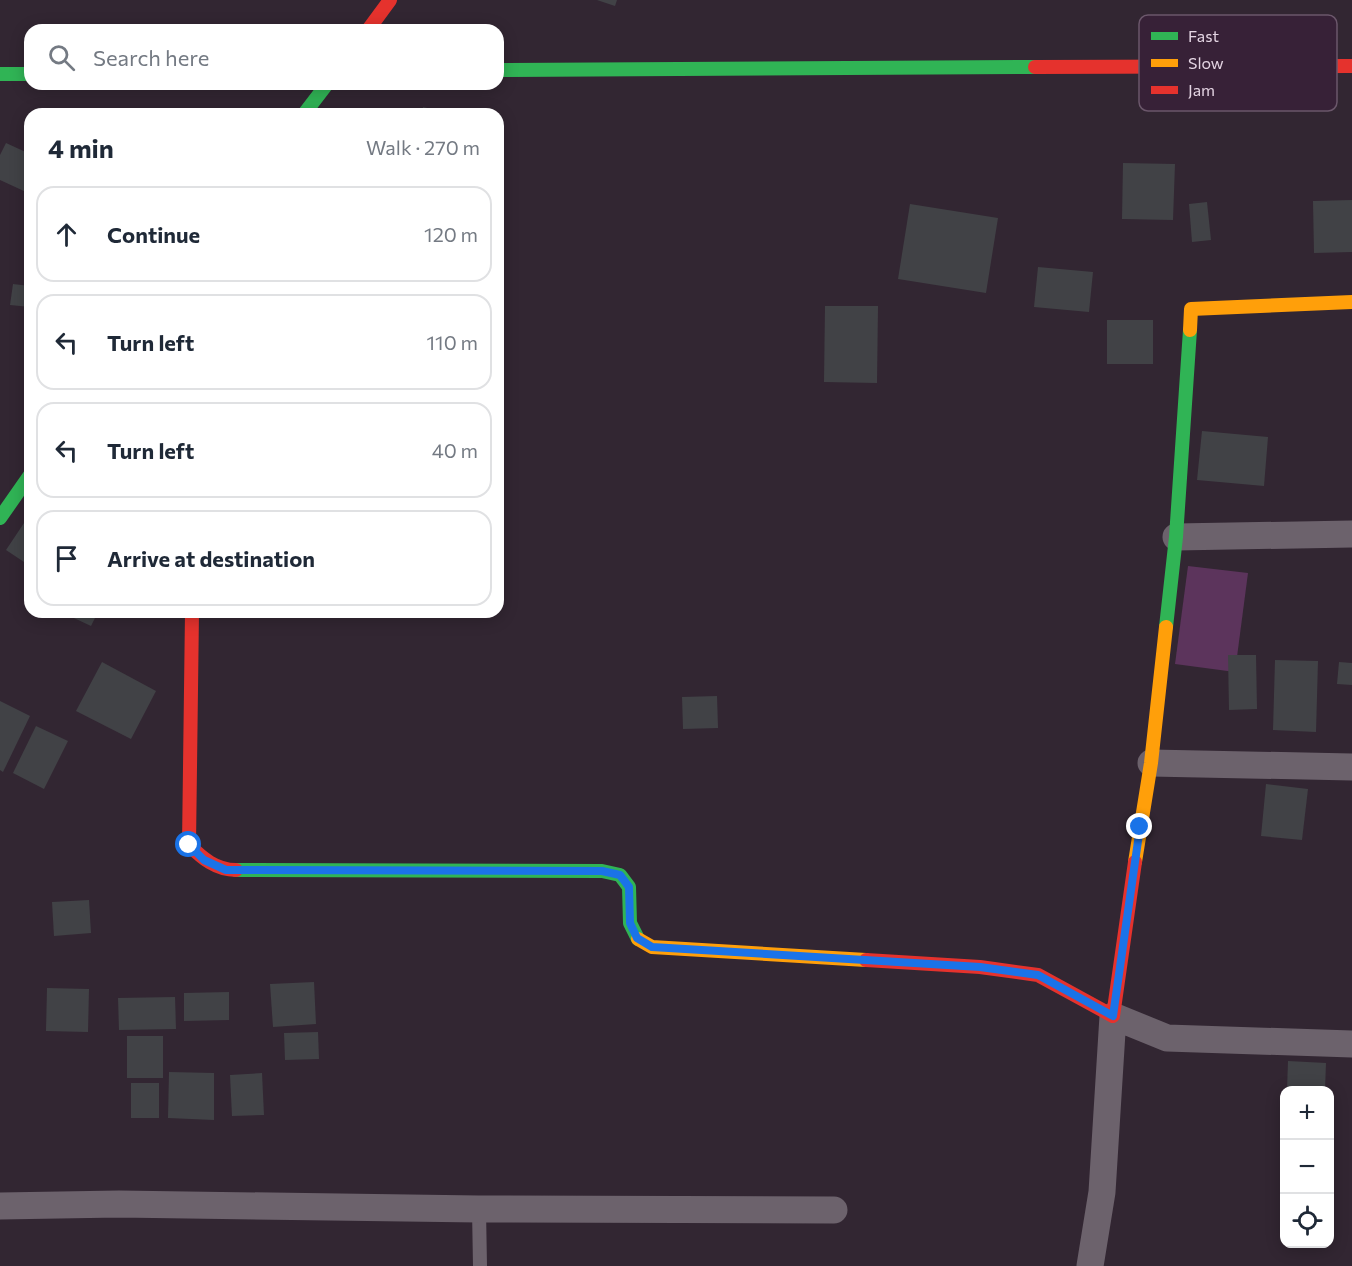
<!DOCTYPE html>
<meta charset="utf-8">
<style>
:root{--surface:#fff;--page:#f6f6f7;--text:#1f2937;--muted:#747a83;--line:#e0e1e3}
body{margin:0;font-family:Commissioner,sans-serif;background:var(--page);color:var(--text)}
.controls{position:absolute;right:18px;bottom:18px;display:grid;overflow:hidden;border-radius:12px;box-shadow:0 3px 15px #0003}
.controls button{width:54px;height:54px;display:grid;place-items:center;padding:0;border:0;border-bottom:2px solid var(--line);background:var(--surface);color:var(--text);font:30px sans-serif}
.stop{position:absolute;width:18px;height:18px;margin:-14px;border:4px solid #1a73e8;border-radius:50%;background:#fff}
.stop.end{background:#1a73e8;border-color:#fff;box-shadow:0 2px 6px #0008}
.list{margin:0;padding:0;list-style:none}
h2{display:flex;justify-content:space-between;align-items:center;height:78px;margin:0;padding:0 24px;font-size:26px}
h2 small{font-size:20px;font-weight:400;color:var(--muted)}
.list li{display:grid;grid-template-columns:39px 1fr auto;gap:18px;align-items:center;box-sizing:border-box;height:96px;margin:0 12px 12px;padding:0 12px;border:2px solid var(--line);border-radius:18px}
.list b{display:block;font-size:22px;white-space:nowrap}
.list em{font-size:20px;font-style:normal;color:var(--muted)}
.icon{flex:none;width:33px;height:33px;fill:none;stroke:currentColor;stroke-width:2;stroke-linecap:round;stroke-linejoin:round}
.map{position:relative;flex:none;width:1352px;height:1266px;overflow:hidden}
.search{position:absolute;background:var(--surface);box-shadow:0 3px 15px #0003;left:24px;top:24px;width:480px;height:66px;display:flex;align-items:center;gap:15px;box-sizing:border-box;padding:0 21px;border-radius:18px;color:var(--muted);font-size:22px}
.panel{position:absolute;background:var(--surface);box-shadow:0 3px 15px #0003;left:24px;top:108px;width:480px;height:510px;border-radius:18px}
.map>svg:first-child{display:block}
.green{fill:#5c345c}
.building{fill:#414246}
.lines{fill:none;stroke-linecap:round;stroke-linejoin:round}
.lane{stroke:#6c626c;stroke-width:14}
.street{stroke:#6c626c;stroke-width:27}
.fast{stroke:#30b455;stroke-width:14}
.slow{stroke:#ff9f0a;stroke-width:14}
.jam{stroke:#e5322d;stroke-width:14}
.route{stroke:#1a73e8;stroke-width:8}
.key{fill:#372137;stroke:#6b576b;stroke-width:1.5}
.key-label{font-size:16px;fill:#e4d5e3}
</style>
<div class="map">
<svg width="1352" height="1266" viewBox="0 0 1352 1266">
<rect width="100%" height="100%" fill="#322632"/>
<polygon class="green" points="1188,566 1248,573 1235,672 1175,664"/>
<g class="building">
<polygon points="597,0 617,0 615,6"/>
<polygon points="423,107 448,113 448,114 422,114"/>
<polygon points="6,143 30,154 30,184 26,192 0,180 0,155"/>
<polygon points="1123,163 1175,164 1173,220 1122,219"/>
<polygon points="1352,200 1352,252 1314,253 1313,201"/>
<polygon points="1207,202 1211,240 1192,242 1189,204"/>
<polygon points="910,204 998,218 986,293 898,279"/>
<polygon points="1038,267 1093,272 1089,312 1034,307"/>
<polygon points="13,284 30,286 30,307 10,305"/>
<polygon points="825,306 878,306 877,383 824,382"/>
<rect x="1107" y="320" width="46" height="44"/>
<polygon points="1202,431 1268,437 1264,486 1197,480"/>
<polygon points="26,520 30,522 30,566 6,550"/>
<polygon points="61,612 98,612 91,626"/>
<polygon points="1228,655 1256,655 1257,709 1229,710"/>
<polygon points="1275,660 1318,661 1316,732 1273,730"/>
<polygon points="102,662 156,691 131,739 76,711"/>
<polygon points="1339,662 1352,663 1352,685 1337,684"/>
<polygon points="717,696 718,728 683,729 682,697"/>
<polygon points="0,701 30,716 3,772 0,770"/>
<polygon points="36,726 68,741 44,789 13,773"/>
<polygon points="1266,784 1308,789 1302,840 1261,836"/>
<polygon points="89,900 91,933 54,936 52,902"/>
<polygon points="314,982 316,1024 273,1027 270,984"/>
<polygon points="47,988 89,989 88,1032 46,1031"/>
<polygon points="229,992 229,1020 184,1021 184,993"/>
<polygon points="175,997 176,1029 119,1030 118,998"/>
<polygon points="318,1032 319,1059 285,1060 284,1033"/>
<rect x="127" y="1036" width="36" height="42"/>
<polygon points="1288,1061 1326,1063 1325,1090 1287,1090"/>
<polygon points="169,1072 214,1073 214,1120 168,1118"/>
<polygon points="262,1073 264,1115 232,1116 230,1075"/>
<rect x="131" y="1083" width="28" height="35"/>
</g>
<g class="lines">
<polyline class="lane" points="479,1209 480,1266"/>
<g class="street">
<polyline points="1176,537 1352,534"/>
<polyline points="1151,763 1352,767"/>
<polyline points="0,1206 119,1204 479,1209 834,1210"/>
<polyline points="1090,1266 1102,1192 1113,1016 1167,1038 1352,1044"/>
</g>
<g class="fast">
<polyline points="498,70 1035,67"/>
<polyline points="0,74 30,74"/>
<polyline points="304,114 327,84"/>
<polyline points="0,518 30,475"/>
<polyline points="1166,627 1176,537 1190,330"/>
<polyline points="236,870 602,871 620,875 629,887 630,923 638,939"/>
</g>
<g class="slow">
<polyline points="1190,330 1191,309 1352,302"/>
<polyline points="1135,862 1151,763 1166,627"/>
<polyline points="638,939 652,947 866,960"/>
</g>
<g class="jam">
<polyline points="368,30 390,0"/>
<polyline points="1035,67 1352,66"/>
<path d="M192,612L189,845C202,858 216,870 236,870"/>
<polyline points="866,960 980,967 1038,975 1113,1016 1135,862"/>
</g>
</g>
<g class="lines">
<polyline class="route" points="189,845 204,860 226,870 602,871 620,875 629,887 630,923 637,938 652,947 980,967 1038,975 1113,1016 1140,827"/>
</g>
<rect x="1139" y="15" width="198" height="96" rx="9" class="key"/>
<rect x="1151" y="32" width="27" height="8" fill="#30b455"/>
<rect x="1151" y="59" width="27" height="8" fill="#ff9f0a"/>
<rect x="1151" y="86" width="27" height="8" fill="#e5322d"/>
<g class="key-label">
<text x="1188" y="42">Fast</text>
<text x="1188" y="69">Slow</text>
<text x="1188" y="96">Jam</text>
</g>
</svg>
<div class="controls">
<button>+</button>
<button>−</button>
<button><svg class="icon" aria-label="locate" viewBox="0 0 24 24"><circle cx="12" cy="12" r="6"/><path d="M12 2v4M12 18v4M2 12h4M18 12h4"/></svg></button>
</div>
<div class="stop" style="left:189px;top:845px"></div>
<div class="stop end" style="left:1140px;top:827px"></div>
<div class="search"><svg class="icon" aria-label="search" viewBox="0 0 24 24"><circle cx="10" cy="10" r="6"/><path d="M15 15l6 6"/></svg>Search here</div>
<section class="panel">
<h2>4 min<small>Walk · 270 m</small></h2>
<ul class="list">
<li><svg class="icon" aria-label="ahead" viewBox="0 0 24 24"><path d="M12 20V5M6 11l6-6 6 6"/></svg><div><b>Continue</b></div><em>120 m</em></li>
<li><svg class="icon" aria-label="left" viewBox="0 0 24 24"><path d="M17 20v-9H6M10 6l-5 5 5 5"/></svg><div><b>Turn left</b></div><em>110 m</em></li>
<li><svg class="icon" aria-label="left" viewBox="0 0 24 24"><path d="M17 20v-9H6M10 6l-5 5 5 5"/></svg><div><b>Turn left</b></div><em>40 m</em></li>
<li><svg class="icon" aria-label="arrive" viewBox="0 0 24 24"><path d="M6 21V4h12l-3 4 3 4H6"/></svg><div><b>Arrive at destination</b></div></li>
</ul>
</section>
</div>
